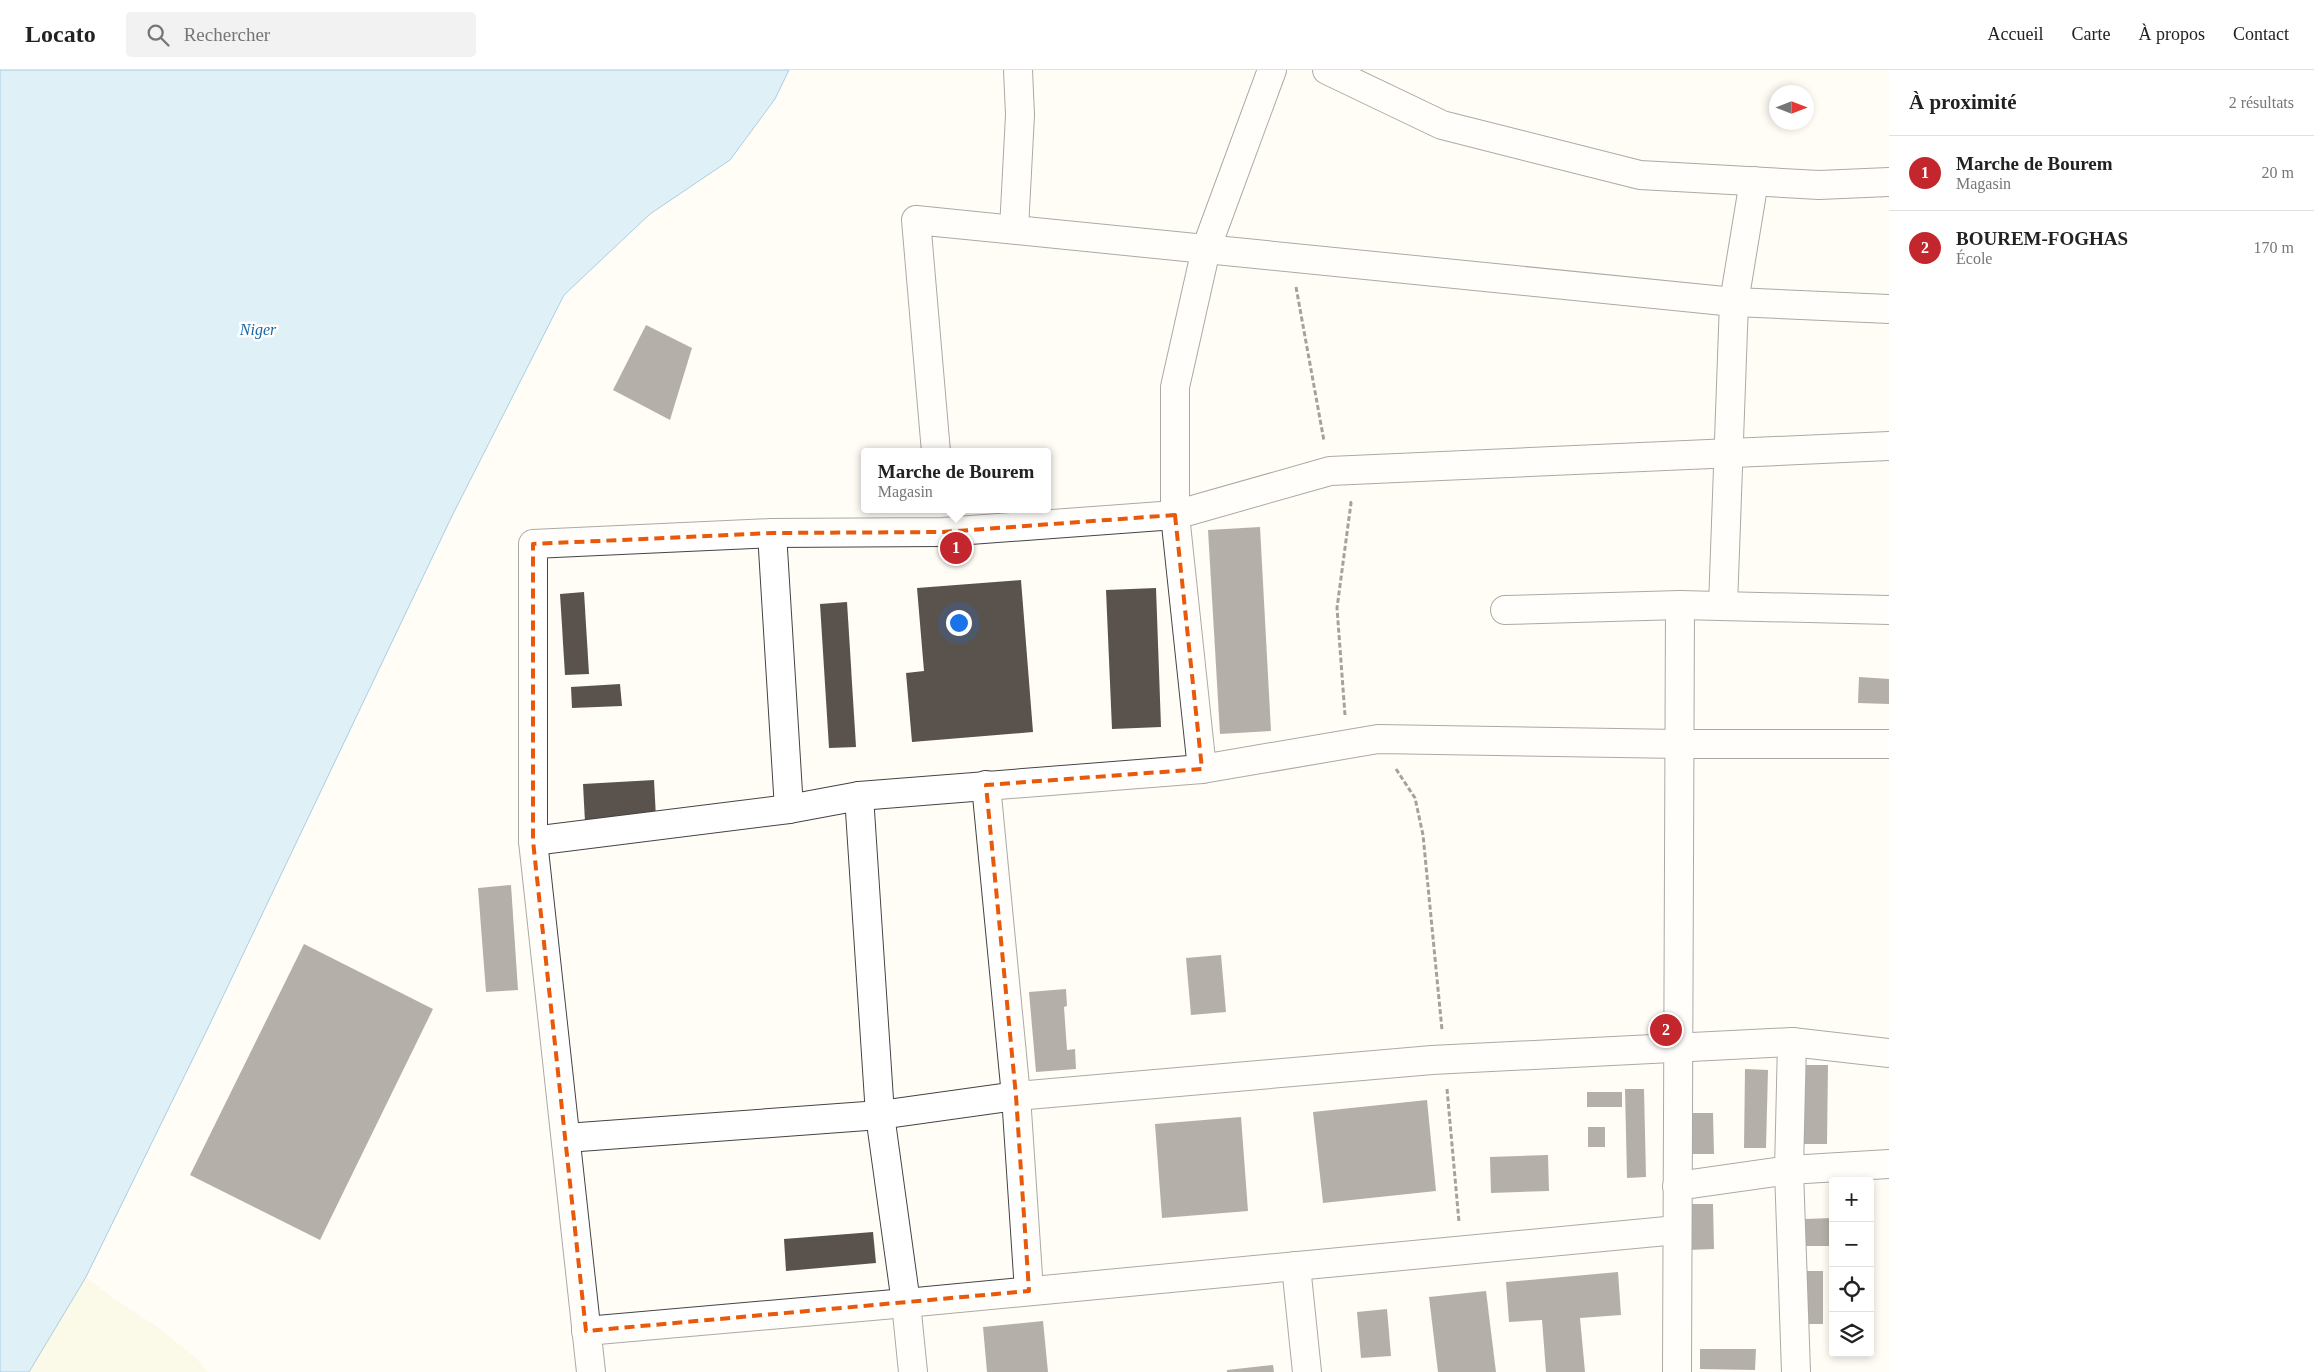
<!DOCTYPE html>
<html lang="fr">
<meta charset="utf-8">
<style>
:root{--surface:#fff;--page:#f2f2f2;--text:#222;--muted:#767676;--line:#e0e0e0;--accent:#c4262e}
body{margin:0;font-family:"Times New Roman",serif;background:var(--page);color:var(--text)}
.controls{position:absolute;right:15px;bottom:15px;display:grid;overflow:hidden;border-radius:5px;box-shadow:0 2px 8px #0003}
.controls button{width:45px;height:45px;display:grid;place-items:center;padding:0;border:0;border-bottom:1px solid var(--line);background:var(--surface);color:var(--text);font:25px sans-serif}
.compass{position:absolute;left:1769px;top:15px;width:45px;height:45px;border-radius:50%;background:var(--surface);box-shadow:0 2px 8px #0003;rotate:90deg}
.you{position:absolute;left:958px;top:552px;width:18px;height:18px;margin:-12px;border:4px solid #fff;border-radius:50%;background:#1a73e8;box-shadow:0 0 0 8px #1a73e833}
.badge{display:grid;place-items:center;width:32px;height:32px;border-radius:50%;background:var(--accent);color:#fff;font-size:16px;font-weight:700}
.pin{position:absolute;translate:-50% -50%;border:2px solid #fff;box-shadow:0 1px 5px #0006}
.popup{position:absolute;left:861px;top:378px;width:190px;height:65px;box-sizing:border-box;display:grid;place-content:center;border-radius:5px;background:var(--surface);filter:drop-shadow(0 1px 4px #0005);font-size:16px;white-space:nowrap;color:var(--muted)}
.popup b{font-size:19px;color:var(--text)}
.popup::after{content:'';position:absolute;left:50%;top:100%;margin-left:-10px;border:10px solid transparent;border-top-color:var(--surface)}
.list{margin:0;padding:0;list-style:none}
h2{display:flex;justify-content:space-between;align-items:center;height:65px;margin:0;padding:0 20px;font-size:21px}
h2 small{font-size:16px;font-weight:400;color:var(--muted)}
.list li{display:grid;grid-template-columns:32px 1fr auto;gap:15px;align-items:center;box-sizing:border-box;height:75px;padding:0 20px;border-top:1px solid var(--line)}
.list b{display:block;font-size:19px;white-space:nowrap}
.list p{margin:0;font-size:16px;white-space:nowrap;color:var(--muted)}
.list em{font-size:16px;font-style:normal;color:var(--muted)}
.icon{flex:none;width:28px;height:28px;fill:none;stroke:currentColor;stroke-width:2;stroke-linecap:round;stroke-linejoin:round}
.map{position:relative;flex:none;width:1889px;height:1302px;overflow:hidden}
header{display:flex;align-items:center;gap:30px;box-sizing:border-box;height:70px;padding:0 25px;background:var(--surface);border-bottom:1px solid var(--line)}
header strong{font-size:24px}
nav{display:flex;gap:28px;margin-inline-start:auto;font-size:18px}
.search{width:350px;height:45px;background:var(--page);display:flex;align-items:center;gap:12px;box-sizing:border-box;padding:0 18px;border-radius:5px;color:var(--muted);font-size:19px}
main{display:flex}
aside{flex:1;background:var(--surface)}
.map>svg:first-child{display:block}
.farmland{fill:#f6f3d4}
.water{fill:#b9e0f7;stroke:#3f96cf}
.building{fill:#5a524d}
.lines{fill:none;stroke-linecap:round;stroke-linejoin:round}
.street-casing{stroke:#444;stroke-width:30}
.path{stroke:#333;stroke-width:3;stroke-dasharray:5 2.5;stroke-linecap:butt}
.street{stroke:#fff;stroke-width:28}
.marked{fill:none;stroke:#e8590c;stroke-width:4;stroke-dasharray:10 6;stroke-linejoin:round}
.labels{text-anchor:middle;stroke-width:5;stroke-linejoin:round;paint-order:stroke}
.water-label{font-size:16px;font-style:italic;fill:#1768a6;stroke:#fff}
</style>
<header>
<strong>Locato</strong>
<div class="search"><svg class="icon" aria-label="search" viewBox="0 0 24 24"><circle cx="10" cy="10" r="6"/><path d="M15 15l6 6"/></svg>Rechercher</div>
<nav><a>Accueil</a><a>Carte</a><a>À propos</a><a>Contact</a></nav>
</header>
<main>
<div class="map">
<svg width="1889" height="1302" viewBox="0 0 1889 1302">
<rect width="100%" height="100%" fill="#fffdf5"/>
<polygon class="farmland" points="86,1207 113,1228 153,1254 196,1288 208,1302 29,1302"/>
<polygon class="water" points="0,0 789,0 775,29 730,90 650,144 564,225 452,446 206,962 86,1207 29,1302 0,1302"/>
<g class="building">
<polygon points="646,255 692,278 670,350 613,320"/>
<polygon points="1260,457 1271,661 1220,664 1208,460"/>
<polygon points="1021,510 1033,662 912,672 906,603 924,601 917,518"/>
<polygon points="1156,518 1161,657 1112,659 1106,520"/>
<polygon points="584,522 589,604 565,605 560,524"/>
<polygon points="847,532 856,677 829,678 820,534"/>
<polygon points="1859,607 1889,609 1889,634 1858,633"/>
<polygon points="620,614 622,636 572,638 571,617"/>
<polygon points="654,710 656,748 585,752 583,714"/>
<polygon points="511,815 518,920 486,922 478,818"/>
<polygon points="304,874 433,939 320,1170 190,1105"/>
<polygon points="1221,885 1226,942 1191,945 1186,888"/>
<polygon points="1066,919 1067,936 1064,937 1067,980 1075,979 1076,999 1036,1002 1029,922"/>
<polygon points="1803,995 1828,995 1827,1074 1803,1074"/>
<polygon points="1745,999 1768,1000 1766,1078 1744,1078"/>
<polygon points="1625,1019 1644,1019 1646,1107 1627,1108"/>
<rect x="1587" y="1022" width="35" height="15"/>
<polygon points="1427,1030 1436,1121 1323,1133 1313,1042"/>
<polygon points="1688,1043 1713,1043 1714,1084 1688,1084"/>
<polygon points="1241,1047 1248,1141 1162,1148 1155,1054"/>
<rect x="1588" y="1057" width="17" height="20"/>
<polygon points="1548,1085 1549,1121 1491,1123 1490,1087"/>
<rect x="1870" y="1109" width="3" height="65"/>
<polygon points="1686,1134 1713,1134 1714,1179 1687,1180"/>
<polygon points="1833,1148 1833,1176 1806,1176 1805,1149"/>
<polygon points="873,1162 876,1193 786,1201 784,1169"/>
<rect x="1801" y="1201" width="22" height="53"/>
<polygon points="1618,1202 1621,1245 1580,1248 1585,1302 1546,1302 1542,1250 1509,1252 1506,1212"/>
<polygon points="1486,1221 1496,1302 1438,1302 1429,1227"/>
<polygon points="1387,1239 1391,1286 1361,1288 1357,1242"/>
<polygon points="1043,1251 1048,1302 987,1302 983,1257"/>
<polygon points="1700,1279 1756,1279 1755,1300 1700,1299"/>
<polygon points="1273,1295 1274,1302 1227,1302 1227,1300"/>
</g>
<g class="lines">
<g class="street-casing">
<g id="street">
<polyline points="1327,0 1442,55 1640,105 1819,115 1889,112"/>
<polyline points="1014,159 1020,45 1018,0"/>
<polyline points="936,382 916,150 1734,232 1889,239"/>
<polyline points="772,463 789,739"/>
<polyline points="1723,536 1734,232 1754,111"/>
<polyline points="1505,540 1680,535 1889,540"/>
<polyline points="1202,699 1175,445 1175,317 1206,179 1272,0"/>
<polyline points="986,715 1016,1026 1029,1221"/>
<polyline points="859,726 880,1045 906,1233 913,1302"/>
<polyline points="533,771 789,739 859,726 1202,699 1378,669 1680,674 1889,674"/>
<polyline points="1792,972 1789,1100 1796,1302"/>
<polyline points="566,1068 880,1045 1016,1026 1432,990 1792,972 1889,983"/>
<polyline points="1677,1116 1789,1100 1889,1094"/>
<polyline points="1296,1196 1307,1302"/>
<polyline points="586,1261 906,1233 1677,1160"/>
<polyline points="591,1302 533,771 533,474 772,463 943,462 1175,445 1330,401 1889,376"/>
<polyline points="1677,1302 1680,535"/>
</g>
</g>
<g class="path">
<polyline points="1296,217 1324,371"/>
<polyline points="1345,645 1337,538 1351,433 1350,431"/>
<polyline points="1396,699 1415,728 1423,765 1442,960"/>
<polyline points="1447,1019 1459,1152"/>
</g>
<use href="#street" class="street"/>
</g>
<path d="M0 0H1889V1302H0ZM1175,445L1202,699L986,715L1016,1026L1029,1221L586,1261L533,771V474L772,463L943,462Z" fill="#fffdf5" fill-opacity=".55" fill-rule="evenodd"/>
<path class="marked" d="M1175,445L1202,699L986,715L1016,1026L1029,1221L586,1261L533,771V474L772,463L943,462Z"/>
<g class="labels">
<g class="water-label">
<text x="258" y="265">Niger</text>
</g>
</g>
</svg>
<div class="controls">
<button>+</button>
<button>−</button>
<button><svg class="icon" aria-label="locate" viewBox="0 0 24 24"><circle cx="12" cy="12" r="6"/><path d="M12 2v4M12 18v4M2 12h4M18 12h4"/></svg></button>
<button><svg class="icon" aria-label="layers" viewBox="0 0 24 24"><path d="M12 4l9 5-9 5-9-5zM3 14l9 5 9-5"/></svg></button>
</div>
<svg class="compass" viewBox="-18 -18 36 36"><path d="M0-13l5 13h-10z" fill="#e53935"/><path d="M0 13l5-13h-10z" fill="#767676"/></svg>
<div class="you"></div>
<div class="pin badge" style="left:956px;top:478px">1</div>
<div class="popup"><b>Marche de Bourem</b>Magasin</div>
<div class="pin badge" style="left:1666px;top:960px">2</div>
</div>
<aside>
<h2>À proximité<small>2 résultats</small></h2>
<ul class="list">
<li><span class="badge">1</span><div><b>Marche de Bourem</b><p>Magasin</p></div><em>20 m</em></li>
<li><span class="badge">2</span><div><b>BOUREM-FOGHAS</b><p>École</p></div><em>170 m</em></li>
</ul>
</aside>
</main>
